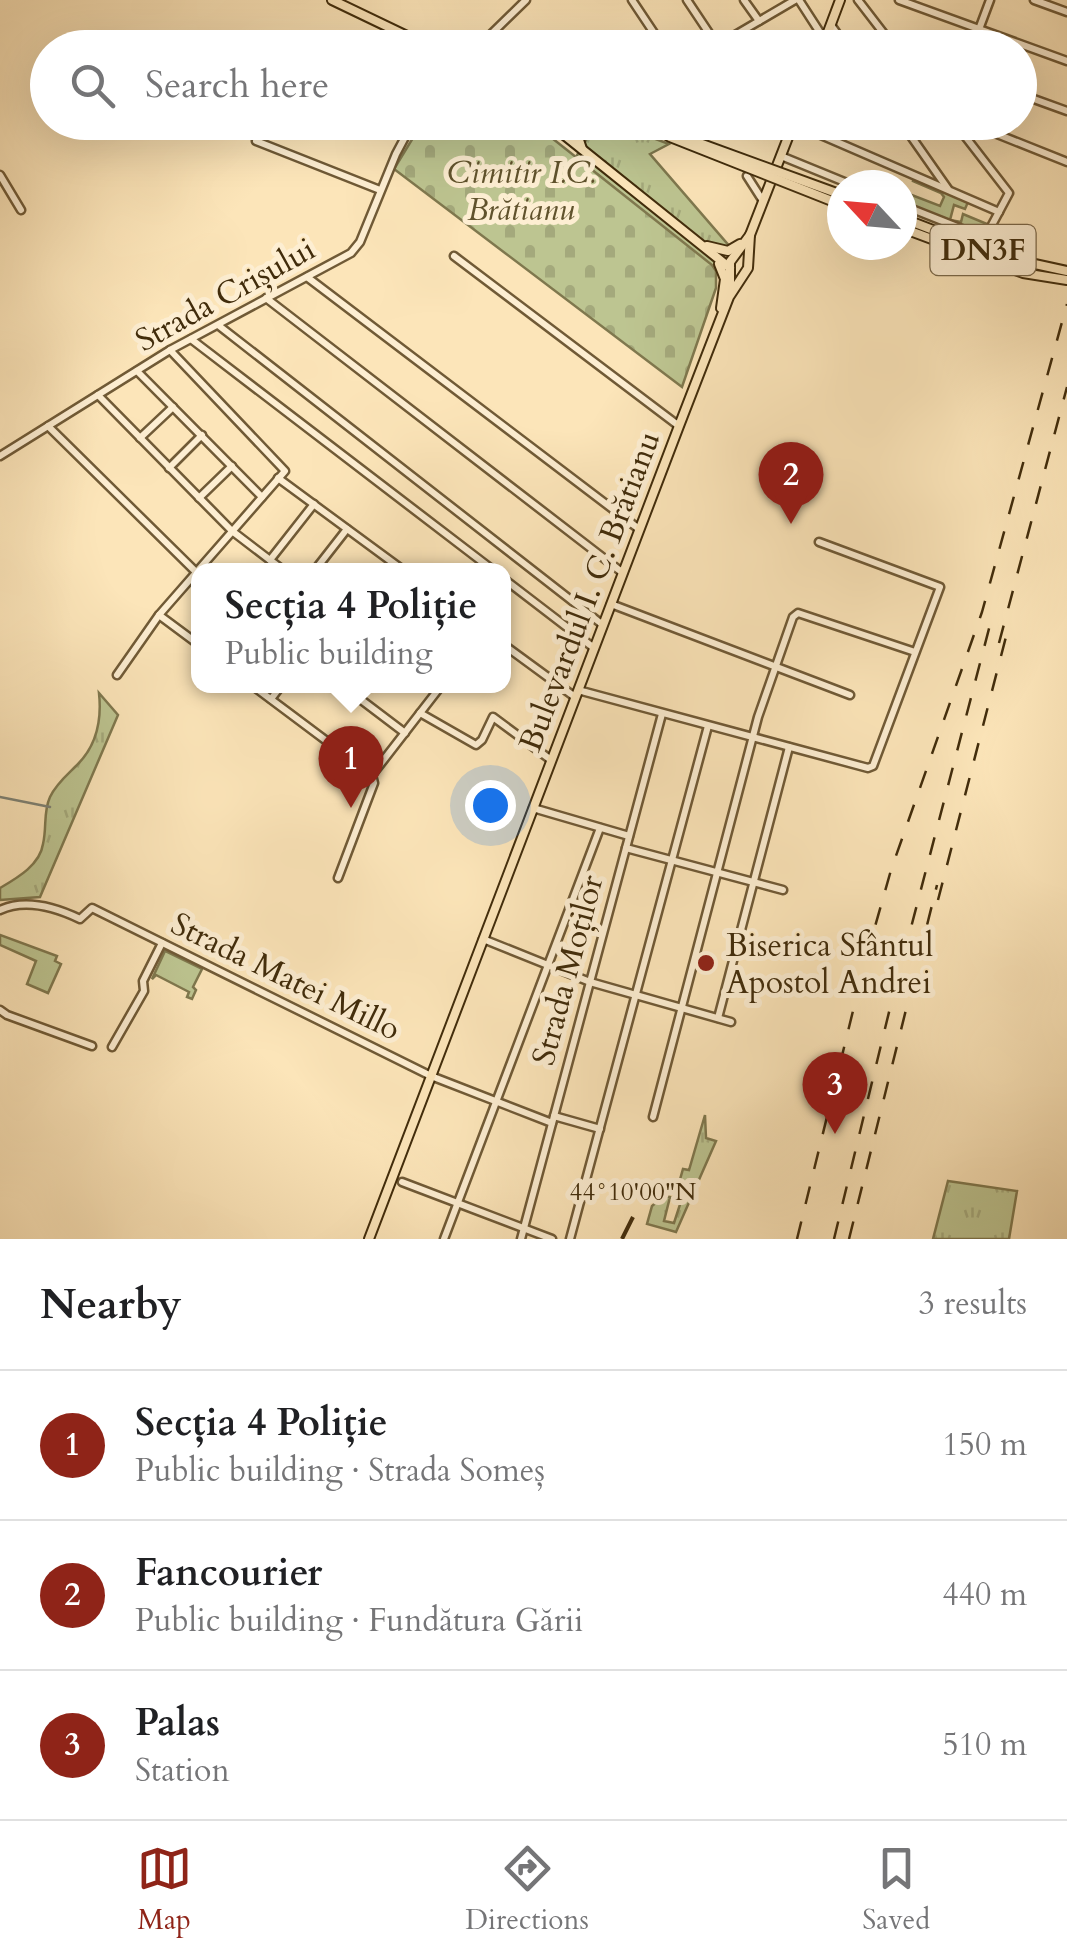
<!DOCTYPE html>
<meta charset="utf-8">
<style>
:root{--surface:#fff;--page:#f6f6f6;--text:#202124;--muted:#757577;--line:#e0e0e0;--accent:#8f2418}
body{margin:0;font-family:Cardo,serif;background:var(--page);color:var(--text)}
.compass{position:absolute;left:827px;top:170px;width:90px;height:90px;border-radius:50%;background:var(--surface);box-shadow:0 10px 40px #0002;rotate:296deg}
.you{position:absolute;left:490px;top:805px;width:35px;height:35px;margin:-25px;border:8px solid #fff;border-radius:50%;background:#1a73e8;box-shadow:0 0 0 15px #1a73e833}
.badge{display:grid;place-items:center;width:65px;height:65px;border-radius:50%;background:var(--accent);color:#fff;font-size:32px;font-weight:700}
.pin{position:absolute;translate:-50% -82px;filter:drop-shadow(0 2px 5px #0008)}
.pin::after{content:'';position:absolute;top:52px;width:35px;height:30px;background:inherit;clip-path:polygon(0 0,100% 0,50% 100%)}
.popup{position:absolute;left:191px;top:563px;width:320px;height:130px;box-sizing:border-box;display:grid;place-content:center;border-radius:20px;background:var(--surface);filter:drop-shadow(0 2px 8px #0005);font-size:32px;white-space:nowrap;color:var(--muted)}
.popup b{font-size:38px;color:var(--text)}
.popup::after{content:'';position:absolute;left:50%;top:100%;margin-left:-20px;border:20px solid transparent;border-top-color:var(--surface)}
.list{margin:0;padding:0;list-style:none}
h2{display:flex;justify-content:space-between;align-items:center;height:130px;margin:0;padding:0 40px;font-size:42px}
h2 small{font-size:32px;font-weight:400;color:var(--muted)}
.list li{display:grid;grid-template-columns:65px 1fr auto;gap:30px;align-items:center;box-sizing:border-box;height:150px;padding:0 40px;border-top:2px solid var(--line)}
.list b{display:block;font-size:38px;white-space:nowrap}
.list p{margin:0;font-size:32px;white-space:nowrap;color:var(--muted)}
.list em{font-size:32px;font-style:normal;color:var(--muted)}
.icon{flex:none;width:55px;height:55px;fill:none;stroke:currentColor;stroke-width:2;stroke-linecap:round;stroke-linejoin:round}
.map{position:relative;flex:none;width:1067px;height:1239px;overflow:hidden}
.search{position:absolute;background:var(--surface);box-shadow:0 10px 40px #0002;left:30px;right:30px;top:30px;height:110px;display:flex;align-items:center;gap:25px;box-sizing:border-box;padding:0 35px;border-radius:55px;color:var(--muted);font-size:38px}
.sheet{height:580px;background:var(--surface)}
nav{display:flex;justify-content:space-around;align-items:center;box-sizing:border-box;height:140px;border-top:2px solid var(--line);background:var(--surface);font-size:28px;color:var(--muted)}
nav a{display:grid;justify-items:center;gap:5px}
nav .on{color:var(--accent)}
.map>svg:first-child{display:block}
.grass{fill:url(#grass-tufts);stroke:#7f784e;stroke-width:2.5}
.cemetery{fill:url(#cemetery-stones);stroke:#7f784e;stroke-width:2.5}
.garden{fill:#bdc591;stroke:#7f784e;stroke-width:2.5}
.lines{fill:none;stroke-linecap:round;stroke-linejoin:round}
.stream{stroke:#7d8275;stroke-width:2.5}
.minor-casing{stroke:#705a36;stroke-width:11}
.major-casing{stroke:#412c0b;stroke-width:12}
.minor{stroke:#fdeed2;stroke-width:6}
.major{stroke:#fce5b9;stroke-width:8}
.rail{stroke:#412c0b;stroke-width:2.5;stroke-dasharray:18 18;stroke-linecap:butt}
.major-bridge-casing{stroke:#412c0b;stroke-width:12;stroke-linecap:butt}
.major-bridge{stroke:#fce5b9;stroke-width:8}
.ticks{fill:none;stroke:#412c0b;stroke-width:4}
.poi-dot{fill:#8f2418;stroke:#fdeed2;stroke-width:4}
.labels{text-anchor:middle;stroke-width:10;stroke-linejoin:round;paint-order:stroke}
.shield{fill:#fdeed2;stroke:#796647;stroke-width:2.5}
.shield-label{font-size:30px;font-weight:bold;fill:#412c0b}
.park-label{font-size:32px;font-style:italic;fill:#60522c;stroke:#fdeed2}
.street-label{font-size:32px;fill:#412c0b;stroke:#fdeed2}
.poi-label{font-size:32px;fill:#412c0b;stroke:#fdeed2;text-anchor:start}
.ticks-label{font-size:25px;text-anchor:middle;fill:#412c0b;stroke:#fdeed2;stroke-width:10;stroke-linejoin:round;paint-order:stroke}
</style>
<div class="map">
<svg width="1067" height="1239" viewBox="0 0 1067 1239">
<defs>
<pattern id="grass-tufts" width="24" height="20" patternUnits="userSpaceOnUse" patternTransform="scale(2.5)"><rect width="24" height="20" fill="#bdc591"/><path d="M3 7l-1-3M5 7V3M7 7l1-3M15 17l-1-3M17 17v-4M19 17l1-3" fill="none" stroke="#a4a97c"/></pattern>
<pattern id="cemetery-stones" width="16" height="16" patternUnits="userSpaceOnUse" patternTransform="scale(2.5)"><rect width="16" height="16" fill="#bdc591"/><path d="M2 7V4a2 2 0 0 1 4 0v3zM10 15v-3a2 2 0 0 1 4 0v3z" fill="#a4a97c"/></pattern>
</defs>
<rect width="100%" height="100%" fill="#fce5b9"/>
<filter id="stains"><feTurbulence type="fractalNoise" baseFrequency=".002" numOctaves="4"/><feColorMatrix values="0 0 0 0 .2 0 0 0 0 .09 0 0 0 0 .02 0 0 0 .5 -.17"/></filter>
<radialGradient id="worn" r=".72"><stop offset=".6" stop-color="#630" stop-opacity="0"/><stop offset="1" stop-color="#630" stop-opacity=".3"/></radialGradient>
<g class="grass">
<polygon points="596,123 613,123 669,144 650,154 731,248 725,249 716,271 576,157"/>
<path d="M99,693L118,715L40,897L0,900V888C17,878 40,865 43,844C47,827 43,812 50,797C56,784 67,775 76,766C97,746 102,721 99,693Z"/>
<polygon points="705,1115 706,1138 716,1141 676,1232 647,1224 652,1206 664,1196 670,1197 664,1221 674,1223 686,1186 679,1183 683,1169 689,1170"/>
<polygon points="948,1181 1017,1191 1009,1239 933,1239"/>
</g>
<polygon class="cemetery" points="422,123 533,123 712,265 716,271 716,288 682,387 394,169"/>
<g class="garden">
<polygon points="914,178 968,202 965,209 954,205 950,220 961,222 963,214 987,224 984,234 902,203 904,192 940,206 944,197 941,193 913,181"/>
<polygon points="0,935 57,956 55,961 61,964 48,993 27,984 36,961 0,945"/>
<polygon points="165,951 202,969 193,987 196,990 192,999 187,997 189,992 156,975 152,979"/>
</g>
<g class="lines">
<polyline class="stream" points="0,797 50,807"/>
<g class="minor-casing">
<g id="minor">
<polyline points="632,0 664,48"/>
<polyline points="687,0 717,45"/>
<polyline points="744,0 759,21"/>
<polyline points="799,0 819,31"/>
<polyline points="858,0 895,48"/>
<polyline points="899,0 1067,61"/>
<polyline points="1034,0 1067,12"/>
<polyline points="831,25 847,48"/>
<polyline points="477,48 526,0"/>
<polyline points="713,48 795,0"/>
<polyline points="972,48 990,0"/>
<polyline points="1020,94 1067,111"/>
<polyline points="713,122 713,123"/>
<polyline points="901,122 948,189"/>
<polyline points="967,122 1067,162"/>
<polyline points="793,123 999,212"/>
<polyline points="256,141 380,190"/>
<polyline points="781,156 852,185"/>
<polyline points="0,175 21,210"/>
<polyline points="747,176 763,201"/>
<polyline points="902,205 985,238 1009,193 954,122"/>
<polyline points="454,256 679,426"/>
<polyline points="307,277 639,529"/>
<polyline points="266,298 623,573"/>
<polyline points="218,325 603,625"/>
<polyline points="191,339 493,570"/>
<polyline points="137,371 262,497"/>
<polyline points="98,395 232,531 283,570"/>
<polyline points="48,426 198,574"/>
<polyline points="140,438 173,407"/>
<polyline points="0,456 170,350 351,253 360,242 396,154 413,122"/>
<polyline points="169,468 202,435"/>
<polyline points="278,478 403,570"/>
<polyline points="199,498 232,466"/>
<polyline points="270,560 314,504"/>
<polyline points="315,570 347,529"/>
<polyline points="504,579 594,648"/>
<polyline points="611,604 850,695"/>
<polyline points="159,615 198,644"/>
<polyline points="504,645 575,697"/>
<polyline points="117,675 159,615 285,471 170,350"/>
<polyline points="253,686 372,775"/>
<polyline points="343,686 405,733"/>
<polyline points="578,690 868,768 873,766 940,587 819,542"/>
<polyline points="271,699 281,686"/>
<polyline points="420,713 476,745 482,740 493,717 551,760"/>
<polyline points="533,808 629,836"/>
<polyline points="626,848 783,890"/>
<polyline points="338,878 374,783 372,775 441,686"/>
<path d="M0,910C26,898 55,907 80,919L92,908L431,1076L552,1123"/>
<polyline points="483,939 590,982 731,1022"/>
<polyline points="0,1010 7,1015 92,1046"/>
<polyline points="718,1018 789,747"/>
<polyline points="112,1047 144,991 143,981 162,943"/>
<polyline points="554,1116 600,1129"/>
<polyline points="653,1117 758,717 793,617 798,613 915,652"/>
<polyline points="402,1182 552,1239"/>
<polyline points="444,1239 600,828"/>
<polyline points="521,1239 662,714"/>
<polyline points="570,1239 708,726"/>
</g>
</g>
<g class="major-casing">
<g id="major">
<polyline points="332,0 432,48"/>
<polyline points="822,48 840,0"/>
<polyline points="548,122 730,268"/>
<polyline points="641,122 654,127"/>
<polyline points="582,149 578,137 584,122"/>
<polyline points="902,218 1003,257 1067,271"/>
<polyline points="902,228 1023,273 1067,280"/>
<polyline points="707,246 728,251 740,244"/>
<polyline points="719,264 725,279 721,308"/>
<polyline points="730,293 730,262 750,235 794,122"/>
<polyline points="369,1239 679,426 729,297 748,268 750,235"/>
</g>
</g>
<use href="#minor" class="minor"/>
<use href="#major" class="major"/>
<g class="rail">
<polyline points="999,643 1067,387"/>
<polyline points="938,900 1008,629"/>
<polyline points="797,1239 865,962 891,870 982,612 1067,304"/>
<polyline points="834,1239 890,1008 991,621"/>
<polyline points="849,1239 937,885"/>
</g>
<g class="major-bridge-casing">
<g id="major-bridge">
<polyline points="654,127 670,137 842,205"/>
<polyline points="658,128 842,195"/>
</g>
</g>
<use href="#major-bridge" class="major-bridge"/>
</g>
<path class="ticks" d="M622,1239L633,1217"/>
<circle class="poi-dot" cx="706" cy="963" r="10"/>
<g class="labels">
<rect class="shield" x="930.5" y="225" width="105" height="50" rx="8"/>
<g class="shield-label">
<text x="983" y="260">DN3F</text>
</g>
<g class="park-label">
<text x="521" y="183">Cimitir I.C.<tspan x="521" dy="37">Brătianu</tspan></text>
</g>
<g class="street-label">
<text transform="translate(225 294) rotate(-29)" y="11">Strada Crișului</text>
<text transform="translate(589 591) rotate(-69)" y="11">Bulevardul I. C. Brătianu</text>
<text transform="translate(567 970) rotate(-75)" y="11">Strada Moților</text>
<text transform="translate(286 976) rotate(26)" y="11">Strada Matei Millo</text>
</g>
<g class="poi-label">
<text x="726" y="956">Biserica Sfântul<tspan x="726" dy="37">Apostol Andrei</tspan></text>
</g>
</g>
<g class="ticks-label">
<text x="633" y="1200">44°10'00"N</text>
</g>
<rect width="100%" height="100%" filter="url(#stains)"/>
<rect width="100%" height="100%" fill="url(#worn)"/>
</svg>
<svg class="compass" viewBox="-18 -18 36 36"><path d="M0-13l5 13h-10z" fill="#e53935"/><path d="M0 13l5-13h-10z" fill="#757577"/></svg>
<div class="you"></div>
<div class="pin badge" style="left:351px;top:808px">1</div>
<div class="popup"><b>Secția 4 Poliție</b>Public building</div>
<div class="pin badge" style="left:791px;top:524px">2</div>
<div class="pin badge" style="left:835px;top:1134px">3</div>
<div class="search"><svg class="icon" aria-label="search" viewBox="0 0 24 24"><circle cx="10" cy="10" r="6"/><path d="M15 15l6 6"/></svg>Search here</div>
</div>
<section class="sheet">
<h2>Nearby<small>3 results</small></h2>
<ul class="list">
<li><span class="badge">1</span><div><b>Secția 4 Poliție</b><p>Public building · Strada Someș</p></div><em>150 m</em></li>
<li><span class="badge">2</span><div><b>Fancourier</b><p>Public building · Fundătura Gării</p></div><em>440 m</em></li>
<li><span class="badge">3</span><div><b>Palas</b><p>Station</p></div><em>510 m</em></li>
</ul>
</section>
<nav>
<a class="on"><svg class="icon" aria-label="map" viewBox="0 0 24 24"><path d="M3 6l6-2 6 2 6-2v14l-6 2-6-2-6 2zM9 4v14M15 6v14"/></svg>Map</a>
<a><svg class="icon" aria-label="directions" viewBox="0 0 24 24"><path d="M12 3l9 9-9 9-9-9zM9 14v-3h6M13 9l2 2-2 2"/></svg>Directions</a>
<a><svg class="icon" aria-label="saved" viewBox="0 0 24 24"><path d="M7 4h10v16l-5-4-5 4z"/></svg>Saved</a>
</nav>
